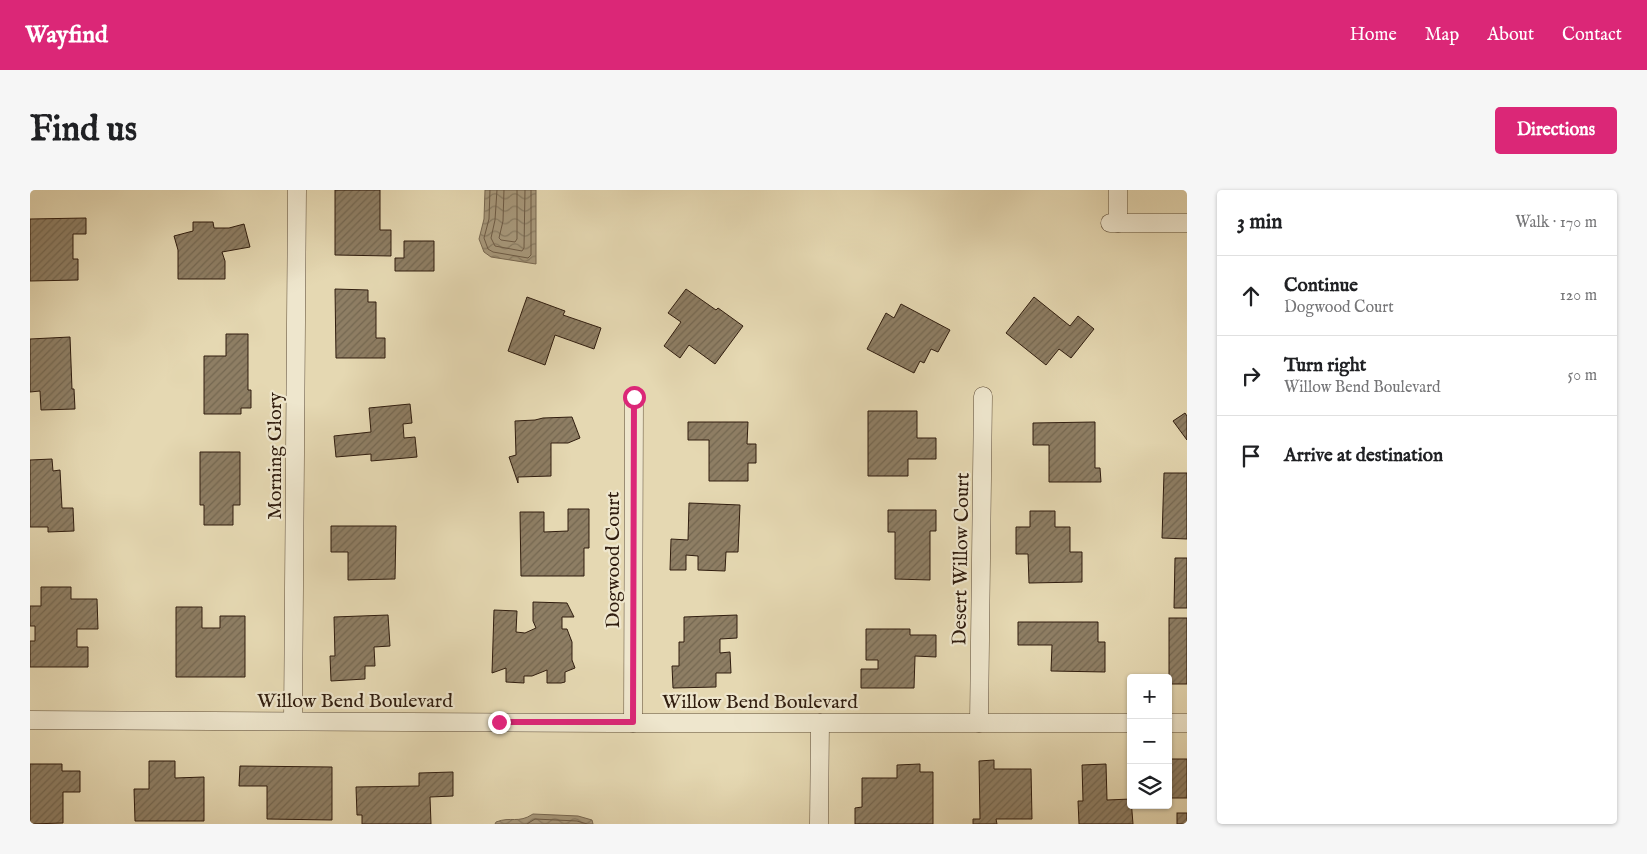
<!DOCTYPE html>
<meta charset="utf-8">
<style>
:root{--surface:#fff;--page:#f6f6f6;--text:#202124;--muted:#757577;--line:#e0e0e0;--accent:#db2777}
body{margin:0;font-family:"IM FELL English",serif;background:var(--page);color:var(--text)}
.controls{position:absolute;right:15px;bottom:15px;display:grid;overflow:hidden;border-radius:5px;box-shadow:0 1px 4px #0004}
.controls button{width:45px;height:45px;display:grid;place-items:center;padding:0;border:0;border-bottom:1px solid var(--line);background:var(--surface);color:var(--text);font:25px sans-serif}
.stop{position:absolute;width:15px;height:15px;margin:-11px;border:4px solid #db2777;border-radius:50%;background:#fff}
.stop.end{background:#db2777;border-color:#fff;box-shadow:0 1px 5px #0008}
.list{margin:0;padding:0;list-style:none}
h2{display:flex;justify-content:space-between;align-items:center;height:65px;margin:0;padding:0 20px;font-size:21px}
h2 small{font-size:16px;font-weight:400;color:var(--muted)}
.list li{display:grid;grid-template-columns:32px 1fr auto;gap:15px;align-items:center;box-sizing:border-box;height:80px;padding:0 20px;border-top:1px solid var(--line)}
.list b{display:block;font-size:19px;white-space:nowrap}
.list p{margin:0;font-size:16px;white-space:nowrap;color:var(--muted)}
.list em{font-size:16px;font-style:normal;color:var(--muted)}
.icon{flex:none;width:28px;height:28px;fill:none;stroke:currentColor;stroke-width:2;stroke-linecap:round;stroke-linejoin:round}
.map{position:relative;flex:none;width:1157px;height:634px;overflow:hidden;border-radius:5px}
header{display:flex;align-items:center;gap:30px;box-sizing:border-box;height:70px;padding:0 25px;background:var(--accent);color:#fff}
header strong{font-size:24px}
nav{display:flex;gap:28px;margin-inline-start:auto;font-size:18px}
.intro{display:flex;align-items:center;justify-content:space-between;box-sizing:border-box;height:120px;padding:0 30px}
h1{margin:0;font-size:35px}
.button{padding:12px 22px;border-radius:5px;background:var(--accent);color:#fff;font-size:18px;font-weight:700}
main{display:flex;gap:30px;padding:0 30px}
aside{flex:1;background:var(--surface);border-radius:5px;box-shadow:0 1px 4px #0004}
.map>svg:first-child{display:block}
.water{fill:url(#water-waves);stroke:#776750}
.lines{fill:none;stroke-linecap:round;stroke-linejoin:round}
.shore{stroke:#6c5a45;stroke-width:1}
.building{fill:url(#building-hatch);stroke:#301d0f}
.minor-casing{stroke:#5d4c38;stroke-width:19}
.minor{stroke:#eee6cd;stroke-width:18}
.route{stroke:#db2777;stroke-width:6}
.labels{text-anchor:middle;stroke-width:4.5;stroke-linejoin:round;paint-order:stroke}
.street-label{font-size:20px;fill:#301d0f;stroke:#eee6cd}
</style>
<header>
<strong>Wayfind</strong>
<nav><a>Home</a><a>Map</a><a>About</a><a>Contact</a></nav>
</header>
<div class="intro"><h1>Find us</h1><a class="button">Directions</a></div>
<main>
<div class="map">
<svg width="1157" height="634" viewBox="0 0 1157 634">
<defs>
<pattern id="water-waves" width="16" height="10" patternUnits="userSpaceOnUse" patternTransform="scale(1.25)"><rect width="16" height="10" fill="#a7987b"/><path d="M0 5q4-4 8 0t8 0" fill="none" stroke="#887b63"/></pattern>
<pattern id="building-hatch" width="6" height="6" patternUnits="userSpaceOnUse" patternTransform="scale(1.25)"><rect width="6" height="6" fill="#8e7e64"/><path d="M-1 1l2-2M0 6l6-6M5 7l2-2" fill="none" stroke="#746751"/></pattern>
</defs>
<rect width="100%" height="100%" fill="#e5d8b2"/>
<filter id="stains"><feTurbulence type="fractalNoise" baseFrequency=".004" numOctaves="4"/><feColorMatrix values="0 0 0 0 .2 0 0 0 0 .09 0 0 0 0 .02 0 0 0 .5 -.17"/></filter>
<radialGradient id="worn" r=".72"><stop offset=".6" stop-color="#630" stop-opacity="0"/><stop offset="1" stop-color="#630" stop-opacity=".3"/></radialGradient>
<g class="water">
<polygon points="455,0 506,0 506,74 461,67 454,62 449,49 454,29"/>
<path d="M503,624L548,626L562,630L563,634H465L466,632C481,626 488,634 503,624Z"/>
</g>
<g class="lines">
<g class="shore">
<polyline points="460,0 459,29 454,48 458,59 463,62 498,68 501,65 501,0"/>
<polyline points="467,0 465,30 461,48 465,56 492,61 494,58 495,0"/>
<polyline points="474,0 473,31 469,48 471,50 485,52 487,49 487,0"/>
<polyline points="497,634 505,629 547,631 557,634"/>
</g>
</g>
<g class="building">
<polygon points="305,0 350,0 350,40 361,40 361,66 305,65"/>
<polygon points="56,28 56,44 43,44 43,69 48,69 48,90 0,91 0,29"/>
<polygon points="163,32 183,32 184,38 199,38 214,34 220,57 192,62 195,71 195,89 148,89 148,60 144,46 163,41"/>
<polygon points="374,51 404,51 404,81 365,81 365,68 374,68"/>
<polygon points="305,99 338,100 338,112 346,112 346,148 355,148 355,168 306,168"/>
<polygon points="656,99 686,120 688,118 713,136 685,174 659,155 650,168 634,156 651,132 638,123"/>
<polygon points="497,107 535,121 533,125 571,138 564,159 525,145 515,175 478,161"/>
<polygon points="1004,107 1040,136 1048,126 1064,139 1041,168 1029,159 1016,175 976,143"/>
<polygon points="871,114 920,140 908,162 901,159 894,173 890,171 884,183 837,159 856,123 864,128"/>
<polygon points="196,144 218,144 218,200 221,200 221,218 211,218 211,224 174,224 174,166 196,166"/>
<polygon points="40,147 42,199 44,199 45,219 11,220 10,201 0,202 0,149"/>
<polygon points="380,214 382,233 373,234 374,248 385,247 387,267 341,271 341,264 306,267 304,246 341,242 339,218"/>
<polygon points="838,221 887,221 887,248 906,248 906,269 878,269 878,286 838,286"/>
<polygon points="1155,223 1157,226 1157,250 1143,231"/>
<polygon points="542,227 550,248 538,253 521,253 521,286 488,287 488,293 479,267 486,265 485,231 505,230 513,228"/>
<polygon points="658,232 718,232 717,254 726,254 726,273 718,273 718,291 679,291 679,250 658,250"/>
<polygon points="1065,232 1065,278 1070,278 1071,292 1019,292 1019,255 1003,255 1003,233"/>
<polygon points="170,262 210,262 210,315 203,315 203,335 174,335 174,315 170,315"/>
<polygon points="22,269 23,281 30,280 32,318 43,318 44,341 18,342 18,337 0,337 0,270"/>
<polygon points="1134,283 1157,283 1157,349 1132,348"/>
<polygon points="659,313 710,315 708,362 696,362 695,381 668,380 668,366 656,365 656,380 640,380 641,349 658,350"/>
<polygon points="538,319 559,319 559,358 554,358 554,386 491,386 490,322 514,322 514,342 538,341"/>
<polygon points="858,320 906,320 906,341 900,341 900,390 865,389 865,342 858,342"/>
<polygon points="1000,321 1025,321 1025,337 1040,337 1040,362 1052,362 1052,392 999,393 998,364 986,364 986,337 1000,337"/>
<polygon points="301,336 366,336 365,389 318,390 318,362 301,362"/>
<polygon points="1145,368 1157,368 1157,418 1144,418"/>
<polygon points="11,397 41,397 41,409 67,409 68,439 47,439 47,457 58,457 58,477 0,477 0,451 5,451 5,436 0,436 0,416 11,416"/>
<polygon points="503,412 537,413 544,427 532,427 532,439 537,439 542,452 542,470 545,478 535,482 535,492 531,493 517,493 517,480 502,486 494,486 494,493 476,492 476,478 462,483 464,420 487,421 486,442 495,443 506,438 503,431"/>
<polygon points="146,417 172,417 172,438 190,438 190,426 215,426 215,487 146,487"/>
<polygon points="358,425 360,456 344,457 345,476 335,476 335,489 301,491 300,466 305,466 304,427"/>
<polygon points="707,425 707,448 690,449 690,463 700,462 701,483 686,483 686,497 643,498 642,476 649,476 649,452 654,452 654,427"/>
<rect x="1139" y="428" width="18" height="66"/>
<polygon points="988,432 1068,432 1068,452 1075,452 1075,482 1021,481 1022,455 988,455"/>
<polygon points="836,439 880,439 880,445 906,445 906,467 885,466 884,498 831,498 831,479 848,479 848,470 836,470"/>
<rect x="1138" y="569" width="19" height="39"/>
<polygon points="964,570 964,579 1001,579 1002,629 966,629 967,634 943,634 943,629 950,629 949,571"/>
<polygon points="119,571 145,571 145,588 174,587 174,631 105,631 104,599 119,599"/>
<polygon points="0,574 32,574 32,581 50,581 50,602 33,602 33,633 0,634"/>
<polygon points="890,574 890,582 903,582 903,634 825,634 825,618 832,617 832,588 867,588 867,575"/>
<polygon points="1076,574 1077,610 1101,609 1103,634 1049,634 1048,611 1053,611 1052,575"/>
<polygon points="210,576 302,577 302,630 237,629 237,596 209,596"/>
<polygon points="423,582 423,606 400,607 401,634 332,634 332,625 327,625 326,597 389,596 389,583"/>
<rect x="1147" y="623" width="10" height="11"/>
</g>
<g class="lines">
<g class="minor-casing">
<g id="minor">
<polyline points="1080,33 1157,33"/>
<polyline points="1088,33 1088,0"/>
<polyline points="0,530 583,533 1101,533"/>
<polyline points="263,531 267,0"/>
<polyline points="603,533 604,207"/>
<polyline points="949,533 953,206"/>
<polyline points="1138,533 1157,533"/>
<polyline points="789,634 790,533"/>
</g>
</g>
<use href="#minor" class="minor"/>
</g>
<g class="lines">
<polyline class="route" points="469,532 603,532 604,207"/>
</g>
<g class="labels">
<g class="street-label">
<text transform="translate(244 266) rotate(-90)" y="7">Morning Glory</text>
<text transform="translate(930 369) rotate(-89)" y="7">Desert Willow Court</text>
<text transform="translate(582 370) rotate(-90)" y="7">Dogwood Court</text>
<text x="325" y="517">Willow Bend Boulevard</text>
<text x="730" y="518">Willow Bend Boulevard</text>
</g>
</g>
<rect width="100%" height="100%" filter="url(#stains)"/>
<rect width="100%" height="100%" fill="url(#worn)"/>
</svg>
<div class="controls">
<button>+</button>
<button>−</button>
<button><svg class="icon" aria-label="layers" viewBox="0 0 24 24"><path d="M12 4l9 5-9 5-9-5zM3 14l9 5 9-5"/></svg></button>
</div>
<div class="stop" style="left:604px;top:207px"></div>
<div class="stop end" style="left:469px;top:532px"></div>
</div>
<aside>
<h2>3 min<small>Walk · 170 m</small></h2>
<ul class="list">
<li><svg class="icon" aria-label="ahead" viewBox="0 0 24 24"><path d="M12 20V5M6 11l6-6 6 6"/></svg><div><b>Continue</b><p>Dogwood Court</p></div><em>120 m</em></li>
<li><svg class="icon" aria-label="right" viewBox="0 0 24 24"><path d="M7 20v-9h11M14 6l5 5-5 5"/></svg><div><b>Turn right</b><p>Willow Bend Boulevard</p></div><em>50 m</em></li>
<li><svg class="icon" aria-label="arrive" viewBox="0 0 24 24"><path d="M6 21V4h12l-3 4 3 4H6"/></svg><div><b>Arrive at destination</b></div></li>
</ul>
</aside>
</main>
